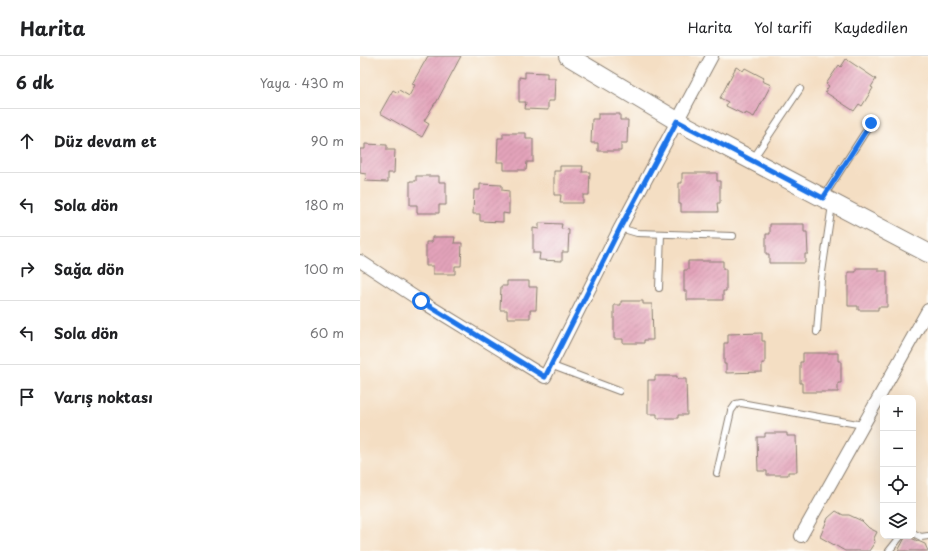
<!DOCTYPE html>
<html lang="tr">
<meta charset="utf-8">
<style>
:root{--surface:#fff;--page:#f6f6f6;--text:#202124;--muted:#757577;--line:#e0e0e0}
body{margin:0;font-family:"Playpen Sans",sans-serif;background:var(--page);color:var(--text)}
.controls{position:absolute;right:12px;bottom:12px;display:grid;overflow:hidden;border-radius:8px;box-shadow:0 4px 16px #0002}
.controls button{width:36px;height:36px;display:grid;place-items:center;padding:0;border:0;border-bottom:1px solid var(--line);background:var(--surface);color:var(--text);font:20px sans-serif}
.stop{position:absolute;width:12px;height:12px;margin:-9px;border:3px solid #1a73e8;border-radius:50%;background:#fff}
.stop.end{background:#1a73e8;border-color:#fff;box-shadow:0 1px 4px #0008}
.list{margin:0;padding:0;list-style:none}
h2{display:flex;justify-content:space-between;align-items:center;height:52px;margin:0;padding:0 16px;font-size:17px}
h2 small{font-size:13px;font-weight:400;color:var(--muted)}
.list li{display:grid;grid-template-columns:26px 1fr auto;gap:12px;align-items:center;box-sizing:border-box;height:64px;padding:0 16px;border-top:1px solid var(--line)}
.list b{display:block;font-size:15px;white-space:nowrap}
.list em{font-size:13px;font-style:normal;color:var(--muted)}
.icon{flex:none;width:22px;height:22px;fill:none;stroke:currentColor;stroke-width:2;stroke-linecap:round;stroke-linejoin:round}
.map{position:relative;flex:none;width:568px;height:495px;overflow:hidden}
header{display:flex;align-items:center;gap:24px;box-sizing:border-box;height:56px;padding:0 20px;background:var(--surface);border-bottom:1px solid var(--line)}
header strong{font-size:19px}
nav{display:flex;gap:22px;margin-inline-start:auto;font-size:14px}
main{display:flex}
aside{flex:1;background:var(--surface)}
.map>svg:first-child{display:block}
.building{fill:url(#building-hatch)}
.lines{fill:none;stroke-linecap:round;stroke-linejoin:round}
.lane-casing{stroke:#887d70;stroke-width:8}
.street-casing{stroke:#887d70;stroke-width:14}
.secondary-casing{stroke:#887d70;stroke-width:20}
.lane{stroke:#fff;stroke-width:6}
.street{stroke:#fff;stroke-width:12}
.secondary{stroke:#fff;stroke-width:18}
.route{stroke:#1a73e8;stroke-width:5}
</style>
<header>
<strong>Harita</strong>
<nav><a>Harita</a><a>Yol tarifi</a><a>Kaydedilen</a></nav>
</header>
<main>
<aside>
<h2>6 dk<small>Yaya · 430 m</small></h2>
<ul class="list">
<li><svg class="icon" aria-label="ahead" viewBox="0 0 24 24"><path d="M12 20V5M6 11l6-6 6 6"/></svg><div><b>Düz devam et</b></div><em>90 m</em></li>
<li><svg class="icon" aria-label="left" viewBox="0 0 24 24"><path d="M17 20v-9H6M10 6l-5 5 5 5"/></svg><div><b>Sola dön</b></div><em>180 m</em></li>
<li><svg class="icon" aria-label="right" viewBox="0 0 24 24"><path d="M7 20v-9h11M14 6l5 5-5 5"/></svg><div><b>Sağa dön</b></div><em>100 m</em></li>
<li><svg class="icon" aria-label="left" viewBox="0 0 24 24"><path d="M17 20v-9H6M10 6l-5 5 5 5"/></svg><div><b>Sola dön</b></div><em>60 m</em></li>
<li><svg class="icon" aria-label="arrive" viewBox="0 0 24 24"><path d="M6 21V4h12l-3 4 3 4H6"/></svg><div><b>Varış noktası</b></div></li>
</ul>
</aside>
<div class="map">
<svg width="568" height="495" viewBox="0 0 568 495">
<defs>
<pattern id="building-hatch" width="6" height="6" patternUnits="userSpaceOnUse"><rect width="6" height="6" fill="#e3a3ba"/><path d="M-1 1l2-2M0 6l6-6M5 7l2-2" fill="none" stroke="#c28c9f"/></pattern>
</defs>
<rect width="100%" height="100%" fill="#fdfcf7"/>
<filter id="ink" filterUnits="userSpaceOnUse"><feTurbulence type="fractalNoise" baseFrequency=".025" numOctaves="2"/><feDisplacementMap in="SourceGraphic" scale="8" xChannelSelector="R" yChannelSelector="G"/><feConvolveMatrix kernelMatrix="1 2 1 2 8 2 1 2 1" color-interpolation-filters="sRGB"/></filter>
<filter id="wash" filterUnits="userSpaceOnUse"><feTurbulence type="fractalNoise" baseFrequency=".012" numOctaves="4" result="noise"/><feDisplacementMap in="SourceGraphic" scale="16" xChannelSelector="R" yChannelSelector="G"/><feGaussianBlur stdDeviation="0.9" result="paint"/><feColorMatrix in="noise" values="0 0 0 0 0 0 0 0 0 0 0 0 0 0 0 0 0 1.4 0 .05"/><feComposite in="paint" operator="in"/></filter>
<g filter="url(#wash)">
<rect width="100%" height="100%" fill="#f4dec3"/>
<g id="blocks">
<g class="building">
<polygon points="68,0 101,0 76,47 75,47 64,65 69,68 62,81 20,57 33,34 38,37 39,34 49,40 55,29 52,28"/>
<polygon points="486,3 516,23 511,31 513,32 502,50 499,48 494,55 465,36 469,30 466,28 479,9 481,11"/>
<polygon points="376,11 383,15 385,12 404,22 402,25 411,29 394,61 386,57 385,59 366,50 368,46 360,42"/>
<polygon points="165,16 187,17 187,22 195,22 194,45 188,45 188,54 165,53 166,46 159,46 159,21 165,22"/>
<polygon points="238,58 260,58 260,64 268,64 267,87 261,87 261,95 238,95 238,87 231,87 232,63 238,63"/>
<polygon points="143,77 166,77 166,83 173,83 173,106 167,106 166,114 144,114 144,106 137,106 138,82 143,82"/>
<polygon points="5,88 27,89 27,94 35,94 34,117 28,117 28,126 5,125 6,118 0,117 0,93 5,93"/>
<polygon points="200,110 223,110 222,116 230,116 229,139 223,139 223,147 200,147 201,139 194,139 194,115 200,115"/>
<polygon points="322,117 357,117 357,125 360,125 360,147 357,147 358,156 321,156 321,148 319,148 319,127 322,127"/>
<polygon points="56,120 79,120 79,126 86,126 86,149 79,149 79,157 57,157 57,149 50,149 50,125 56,125"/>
<polygon points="120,128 142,129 142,134 149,135 149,158 143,157 143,166 120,165 120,158 113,158 114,134 120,134"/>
<polygon points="179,167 202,168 201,173 209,174 208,196 202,196 202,205 179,204 180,197 173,197 173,172 179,173"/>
<polygon points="410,168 444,168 444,176 447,176 448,198 445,198 445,207 409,207 409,198 406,198 406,178 410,178"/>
<polygon points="72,181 95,181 94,187 102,187 101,210 95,210 95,218 73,218 73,210 66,210 66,186 72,186"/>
<polygon points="328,205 363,205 363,213 366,213 366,235 363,235 363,244 327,244 327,235 324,235 324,214 328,214"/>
<polygon points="496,212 518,212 518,215 527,215 527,251 518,251 518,254 498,254 498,250 488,250 488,216 496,216"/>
<polygon points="147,225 169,225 169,231 177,231 176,254 170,254 170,262 147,262 147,254 140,254 141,230 147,230"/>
<polygon points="261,245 283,245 283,248 292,248 293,284 284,284 284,287 263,287 263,283 254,283 254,249 261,249"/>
<polygon points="402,277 402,285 405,285 405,307 402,307 402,316 366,317 366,308 364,308 364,287 368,287 368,278"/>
<polygon points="443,297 478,297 478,305 481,305 481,327 478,327 478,336 442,336 442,327 440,327 440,306 443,306"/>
<polygon points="295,320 317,320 317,323 326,323 327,359 318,359 318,362 297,362 297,358 288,358 288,324 295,324"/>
<polygon points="405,377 427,377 427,380 436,380 437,416 428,416 428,419 407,419 407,415 398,415 397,381 405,381"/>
<polygon points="476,455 483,459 489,459 502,465 509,472 517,476 514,482 515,486 509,495 485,495 460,481 468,462"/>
<polygon points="546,480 565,488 568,495 538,495"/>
</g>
</g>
</g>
<g filter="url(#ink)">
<use href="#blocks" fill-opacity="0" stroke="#887d70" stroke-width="1"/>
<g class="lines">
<g class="lane-casing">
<g id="lane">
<polyline points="393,103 440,33"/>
<polyline points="464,140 511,67"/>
<polyline points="260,172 277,177 373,180"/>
<polyline points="299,232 301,178"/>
<polyline points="457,276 461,223 472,149"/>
<polyline points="190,309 259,335"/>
<polyline points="357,417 371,355 376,348 381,347 503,369"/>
<polyline points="553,477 561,481 568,480"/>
<polyline points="529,495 541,480"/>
</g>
</g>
<g class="street-casing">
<g id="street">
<polyline points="0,205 61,245 185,321 260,172 352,0"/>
<polyline points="441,480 568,254"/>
</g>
</g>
<g class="secondary-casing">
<polyline id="secondary" points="208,0 317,65 568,197"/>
</g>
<use href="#lane" class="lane"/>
<use href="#street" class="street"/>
<use href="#secondary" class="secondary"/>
</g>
</g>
<g class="lines" filter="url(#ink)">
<polyline class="route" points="61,245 185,321 260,172 317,65 463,142 511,67"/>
</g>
</svg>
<div class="controls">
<button>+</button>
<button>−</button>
<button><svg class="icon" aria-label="locate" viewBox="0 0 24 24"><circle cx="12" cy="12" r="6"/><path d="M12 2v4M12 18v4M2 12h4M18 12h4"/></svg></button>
<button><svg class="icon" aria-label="layers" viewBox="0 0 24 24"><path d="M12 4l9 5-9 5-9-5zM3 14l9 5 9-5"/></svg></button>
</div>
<div class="stop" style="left:61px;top:245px"></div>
<div class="stop end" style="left:511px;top:67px"></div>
</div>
</main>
